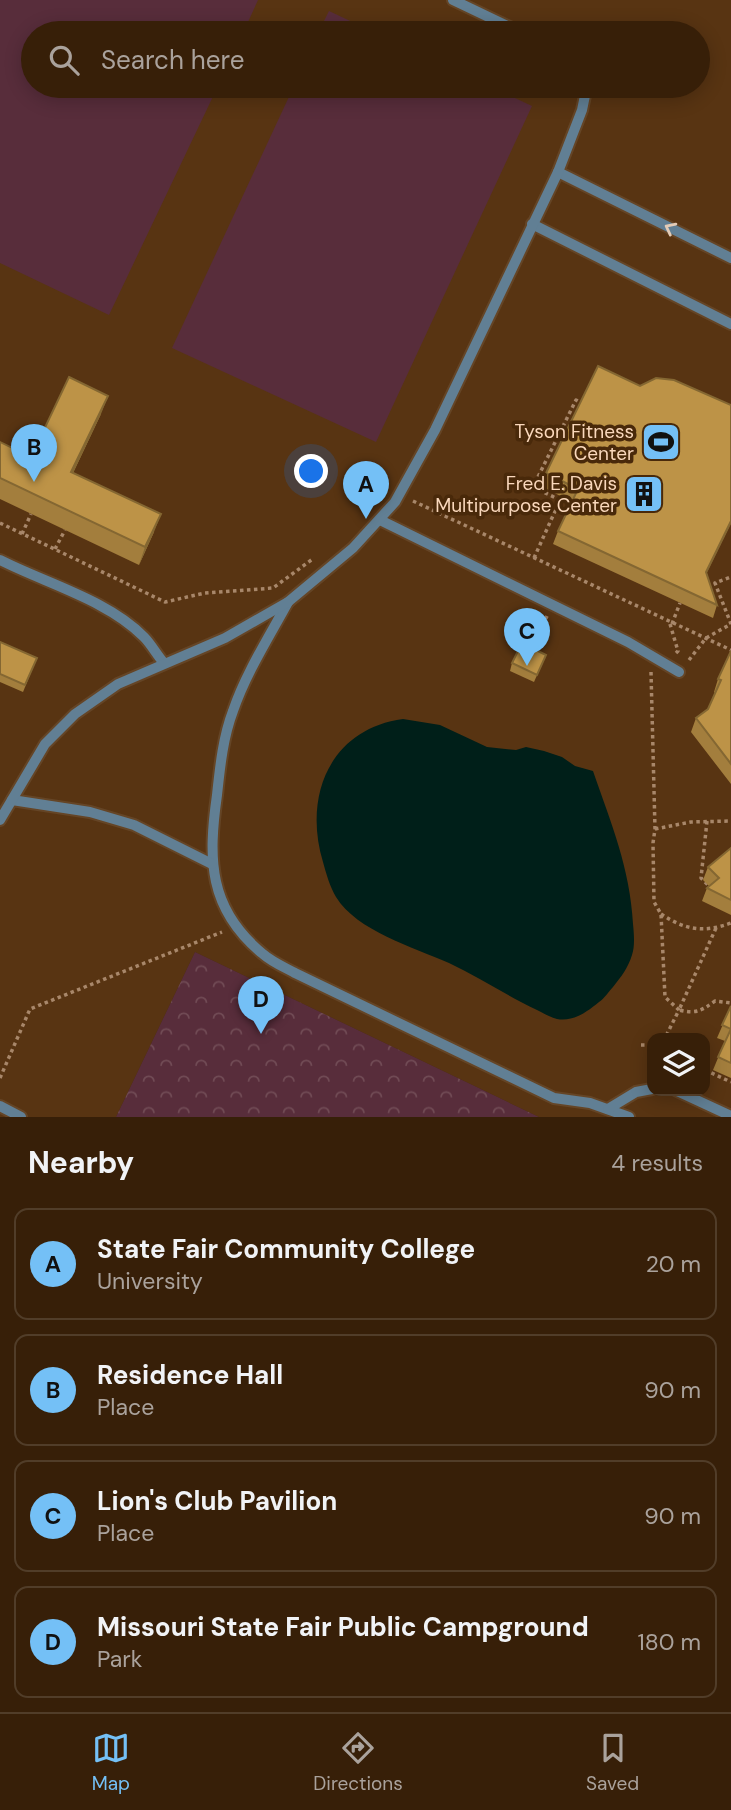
<!DOCTYPE html>
<style>
:root{--surface:#371f08;--page:#422c16;--text:#f1f3f6;--muted:#aaa29c;--line:#513d29;--accent:#74c0f6}
body{margin:0;font-family:"DM Sans",sans-serif;background:var(--page);color:var(--text)}
.controls{position:absolute;right:21px;bottom:21px;display:grid;overflow:hidden;border-radius:14px;box-shadow:0 4px 18px #0003}
.controls button{width:63px;height:63px;display:grid;place-items:center;padding:0;border:0;border-bottom:2px solid var(--line);background:var(--surface);color:var(--text);font:35px sans-serif}
.you{position:absolute;left:312px;top:472px;width:24px;height:24px;margin:-18px;border:5px solid #fff;border-radius:50%;background:#1a73e8;box-shadow:0 0 0 10px #1a73e833}
.badge{display:grid;place-items:center;width:46px;height:46px;border-radius:50%;background:var(--accent);color:#111;font-size:23px;font-weight:700}
.pin{position:absolute;translate:-50% -58px;filter:drop-shadow(0 2px 4px #0008)}
.pin::after{content:'';position:absolute;top:37px;width:24px;height:21px;background:inherit;clip-path:polygon(0 0,100% 0,50% 100%)}
.list{margin:0;padding:0;list-style:none}
h2{display:flex;justify-content:space-between;align-items:center;height:91px;margin:0;padding:0 28px;font-size:30px}
h2 small{font-size:23px;font-weight:400;color:var(--muted)}
.list li{display:grid;grid-template-columns:46px 1fr auto;gap:21px;align-items:center;box-sizing:border-box;height:112px;margin:0 14px 14px;padding:0 14px;border:2px solid var(--line);border-radius:14px}
.list b{display:block;font-size:26px;white-space:nowrap}
.list p{margin:0;font-size:23px;white-space:nowrap;color:var(--muted)}
.list em{font-size:23px;font-style:normal;color:var(--muted)}
.icon{flex:none;width:38px;height:38px;fill:none;stroke:currentColor;stroke-width:2;stroke-linecap:round;stroke-linejoin:round}
.map{position:relative;flex:none;width:731px;height:1117px;overflow:hidden}
.search{position:absolute;background:var(--surface);box-shadow:0 4px 18px #0003;left:21px;right:21px;top:21px;height:77px;display:flex;align-items:center;gap:18px;box-sizing:border-box;padding:0 24px;border-radius:38px;color:var(--muted);font-size:26px}
.sheet{height:595px;background:var(--surface)}
nav{display:flex;justify-content:space-around;align-items:center;box-sizing:border-box;height:98px;border-top:2px solid var(--line);background:var(--surface);font-size:19px;color:var(--muted)}
nav a{display:grid;justify-items:center;gap:4px}
nav .on{color:var(--accent)}
.map>svg:first-child{display:block}
.built{fill:#583412;fill-rule:evenodd}
.park{fill:url(#park-crowns)}
.pitch{fill:#582d3b}
.water{fill:#001f19}
.lines{fill:none;stroke-linecap:round;stroke-linejoin:round}
.service-casing{stroke:#654526;stroke-width:14}
.path{stroke:#a8876a;stroke-width:3.5;stroke-dasharray:3.5 3.5;stroke-linecap:butt}
.service{stroke:#617f94;stroke-width:10}
.wall{fill:#a37e3d}
.shaded-wall{fill:#846732}
.building{fill:#bd9347;stroke:#846732;stroke-width:2}
.oneway{stroke:#e3cbb6}
.labels{text-anchor:middle;stroke-width:7;stroke-linejoin:round;paint-order:stroke}
.poi-label{font-size:19px;fill:#fad8bc;stroke:#49290a;text-anchor:end}
</style>
<div class="map">
<svg width="731" height="1117" viewBox="0 0 731 1117">
<defs>
<pattern id="park-crowns" width="20" height="18" patternUnits="userSpaceOnUse" patternTransform="scale(1.75)"><rect width="20" height="18" fill="#582d3b"/><path d="M2 6a3 3 0 1 1 6 0M12 15a3 3 0 1 1 6 0" fill="none" stroke="#714b55"/></pattern>
</defs>
<rect width="100%" height="100%" fill="#49290a"/>
<path class="built" d="M0,0H731V1117H539L195,952L116,1117H0ZM33,33H698V86H33ZM652,1038H705V1091H652Z"/>
<polygon class="park" points="195,952 539,1117 116,1117"/>
<g class="pitch">
<polygon points="0,0 258,0 243,33 33,33 33,86 218,86 109,315 0,263"/>
<polygon points="329,11 376,33 318,33"/>
<polygon points="294,86 489,86 532,106 376,442 172,348"/>
</g>
<path class="water" d="M403,719L440,725L487,747L516,750L526,747L544,751L562,757L575,766L593,771C611,823 630,868 633,924C634,934 635,946 632,955C628,968 621,977 613,987C608,992 605,998 599,1002C587,1012 573,1022 557,1019C550,1017 543,1013 537,1010C507,996 479,977 449,963C413,947 357,931 336,897C330,887 326,873 323,862C303,796 330,729 403,719Z"/>
<g class="lines">
<g class="service-casing">
<g id="service">
<polyline points="453,0 522,33"/>
<polyline points="558,172 731,258"/>
<polyline points="532,224 731,324"/>
<polyline points="380,520 628,642 679,672"/>
<path d="M0,560C45,583 108,600 144,637C151,644 157,655 164,663"/>
<path d="M288,602C269,637 246,673 233,711C223,737 220,767 217,795C208,859 208,909 263,954C272,962 284,967 295,973L554,1098L590,1103L629,1117"/>
<polyline points="12,800 90,812 134,825 212,864"/>
<polyline points="0,820 45,744 75,714 118,684 225,638 288,602 353,548 395,502 435,430 558,172 582,110 587,86"/>
<polyline points="677,1091 731,1116"/>
<polyline points="0,1106 21,1117"/>
<polyline points="608,1109 636,1092 652,1089"/>
</g>
</g>
<g class="path">
<polyline points="413,501 731,650"/>
<polyline points="365,509 385,486"/>
<polyline points="0,523 165,602 205,593 273,588 314,558"/>
<polyline points="22,534 31,514"/>
<polyline points="55,549 65,530"/>
<polyline points="534,558 560,500 533,487 576,400 581,403"/>
<polyline points="670,624 678,651 676,653"/>
<polyline points="672,624 680,603"/>
<polyline points="532,651 547,616"/>
<polyline points="689,660 706,638 731,624 715,583 731,577"/>
<polyline points="651,672 655,829 653,843 654,902 661,914 665,997 679,1010 665,1038"/>
<polyline points="707,821 701,878 711,888"/>
<polyline points="655,829 691,822 731,821"/>
<path d="M661,914C685,930 704,933 731,923"/>
<path d="M716,928L679,1010C696,1014 701,1011 715,1001L731,1003"/>
<polyline points="641,1045 652,1045"/>
<polyline points="705,1070 731,1082"/>
<polyline points="0,1078 30,1009 222,932"/>
</g>
<use href="#service" class="service"/>
</g>
<g class="wall">
<polygon points="598,366 707,574 717,605 713,618 553,544 558,531 572,502 541,486 546,473"/>
<polygon points="101,414 73,473 154,532 139,565 0,499 0,442 31,457"/>
<polygon points="0,642 34,665 23,692 0,682"/>
<polygon points="731,651 731,784 691,732 696,718 708,709 715,693 714,692 718,679"/>
<polygon points="546,655 534,682 510,671 512,663"/>
<polygon points="731,848 731,915 702,901 707,888 709,886 703,880 708,867"/>
<polygon points="731,1006 731,1078 713,1070 725,1041 717,1038"/>
</g>
<g class="shaded-wall">
<polygon points="108,396 101,414 65,490 71,472"/>
<polygon points="161,514 154,532 139,565 145,547"/>
<polygon points="731,521 731,524 701,585 706,572"/>
</g>
<g class="building">
<polygon points="598,366 640,386 656,378 674,380 731,405 731,521 706,572 717,605 558,531 578,489 546,473"/>
<polygon points="69,377 108,396 71,472 161,514 145,547 0,478 0,442 31,457"/>
<polygon points="0,642 37,658 25,685 0,674"/>
<polygon points="522,643 546,655 537,675 512,663"/>
<polygon points="731,651 731,764 696,718 708,709 721,680 718,679"/>
<polygon points="731,848 731,900 707,888 719,878 708,867"/>
<polygon points="731,1006 731,1029 722,1025"/>
<polygon points="731,1029 731,1063 718,1057"/>
</g>
<defs><path id="oneway-chevron" d="M-2-3.5L2.5 0L-2 3.5" fill="none" stroke-width="1.6" stroke-linecap="round" stroke-linejoin="round" transform="scale(1.75)"/></defs>
<use class="oneway" href="#oneway-chevron" transform="translate(670 228) rotate(-153)"/>
<defs>
<g id="stadium-square" transform="scale(2.0125)"><rect x="-9" y="-9" width="18" height="18" rx="4" fill="#74c0f6" stroke="#49290a"/><path d="M0-5a6.5 5 0 1 0 0 10a6.5 5 0 1 0 0-10ZM-3.5-1.8h7v3.6h-7Z" fill="#111"/></g>
<g id="building-square" transform="scale(2.0125)"><rect x="-9" y="-9" width="18" height="18" rx="4" fill="#74c0f6" stroke="#49290a"/><path d="M-4-6H4V6H1V3H-1V6H-4ZM-2.5-4.3h1.7v1.8h-1.7ZM.8-4.3h1.7v1.8H.8ZM-2.5-1h1.7V.8h-1.7ZM.8-1h1.7V.8H.8Z" fill="#111"/></g>
</defs>
<g fill-rule="evenodd">
<use href="#stadium-square" x="661" y="442"/>
<use href="#building-square" x="644" y="494"/>
</g>
<g class="labels">
<g class="poi-label">
<text x="634" y="438">Tyson Fitness<tspan x="634" dy="22">Center</tspan></text>
<text x="617" y="490">Fred E. Davis<tspan x="617" dy="22">Multipurpose Center</tspan></text>
</g>
</g>
</svg>
<div class="controls">
<button><svg class="icon" aria-label="layers" viewBox="0 0 24 24"><path d="M12 4l9 5-9 5-9-5zM3 14l9 5 9-5"/></svg></button>
</div>
<div class="you"></div>
<div class="pin badge" style="left:366px;top:519px">A</div>
<div class="pin badge" style="left:34px;top:482px">B</div>
<div class="pin badge" style="left:527px;top:666px">C</div>
<div class="pin badge" style="left:261px;top:1034px">D</div>
<div class="search"><svg class="icon" aria-label="search" viewBox="0 0 24 24"><circle cx="10" cy="10" r="6"/><path d="M15 15l6 6"/></svg>Search here</div>
</div>
<section class="sheet">
<h2>Nearby<small>4 results</small></h2>
<ul class="list">
<li><span class="badge">A</span><div><b>State Fair Community College</b><p>University</p></div><em>20 m</em></li>
<li><span class="badge">B</span><div><b>Residence Hall</b><p>Place</p></div><em>90 m</em></li>
<li><span class="badge">C</span><div><b>Lion's Club Pavilion</b><p>Place</p></div><em>90 m</em></li>
<li><span class="badge">D</span><div><b>Missouri State Fair Public Campground</b><p>Park</p></div><em>180 m</em></li>
</ul>
</section>
<nav>
<a class="on"><svg class="icon" aria-label="map" viewBox="0 0 24 24"><path d="M3 6l6-2 6 2 6-2v14l-6 2-6-2-6 2zM9 4v14M15 6v14"/></svg>Map</a>
<a><svg class="icon" aria-label="directions" viewBox="0 0 24 24"><path d="M12 3l9 9-9 9-9-9zM9 14v-3h6M13 9l2 2-2 2"/></svg>Directions</a>
<a><svg class="icon" aria-label="saved" viewBox="0 0 24 24"><path d="M7 4h10v16l-5-4-5 4z"/></svg>Saved</a>
</nav>
